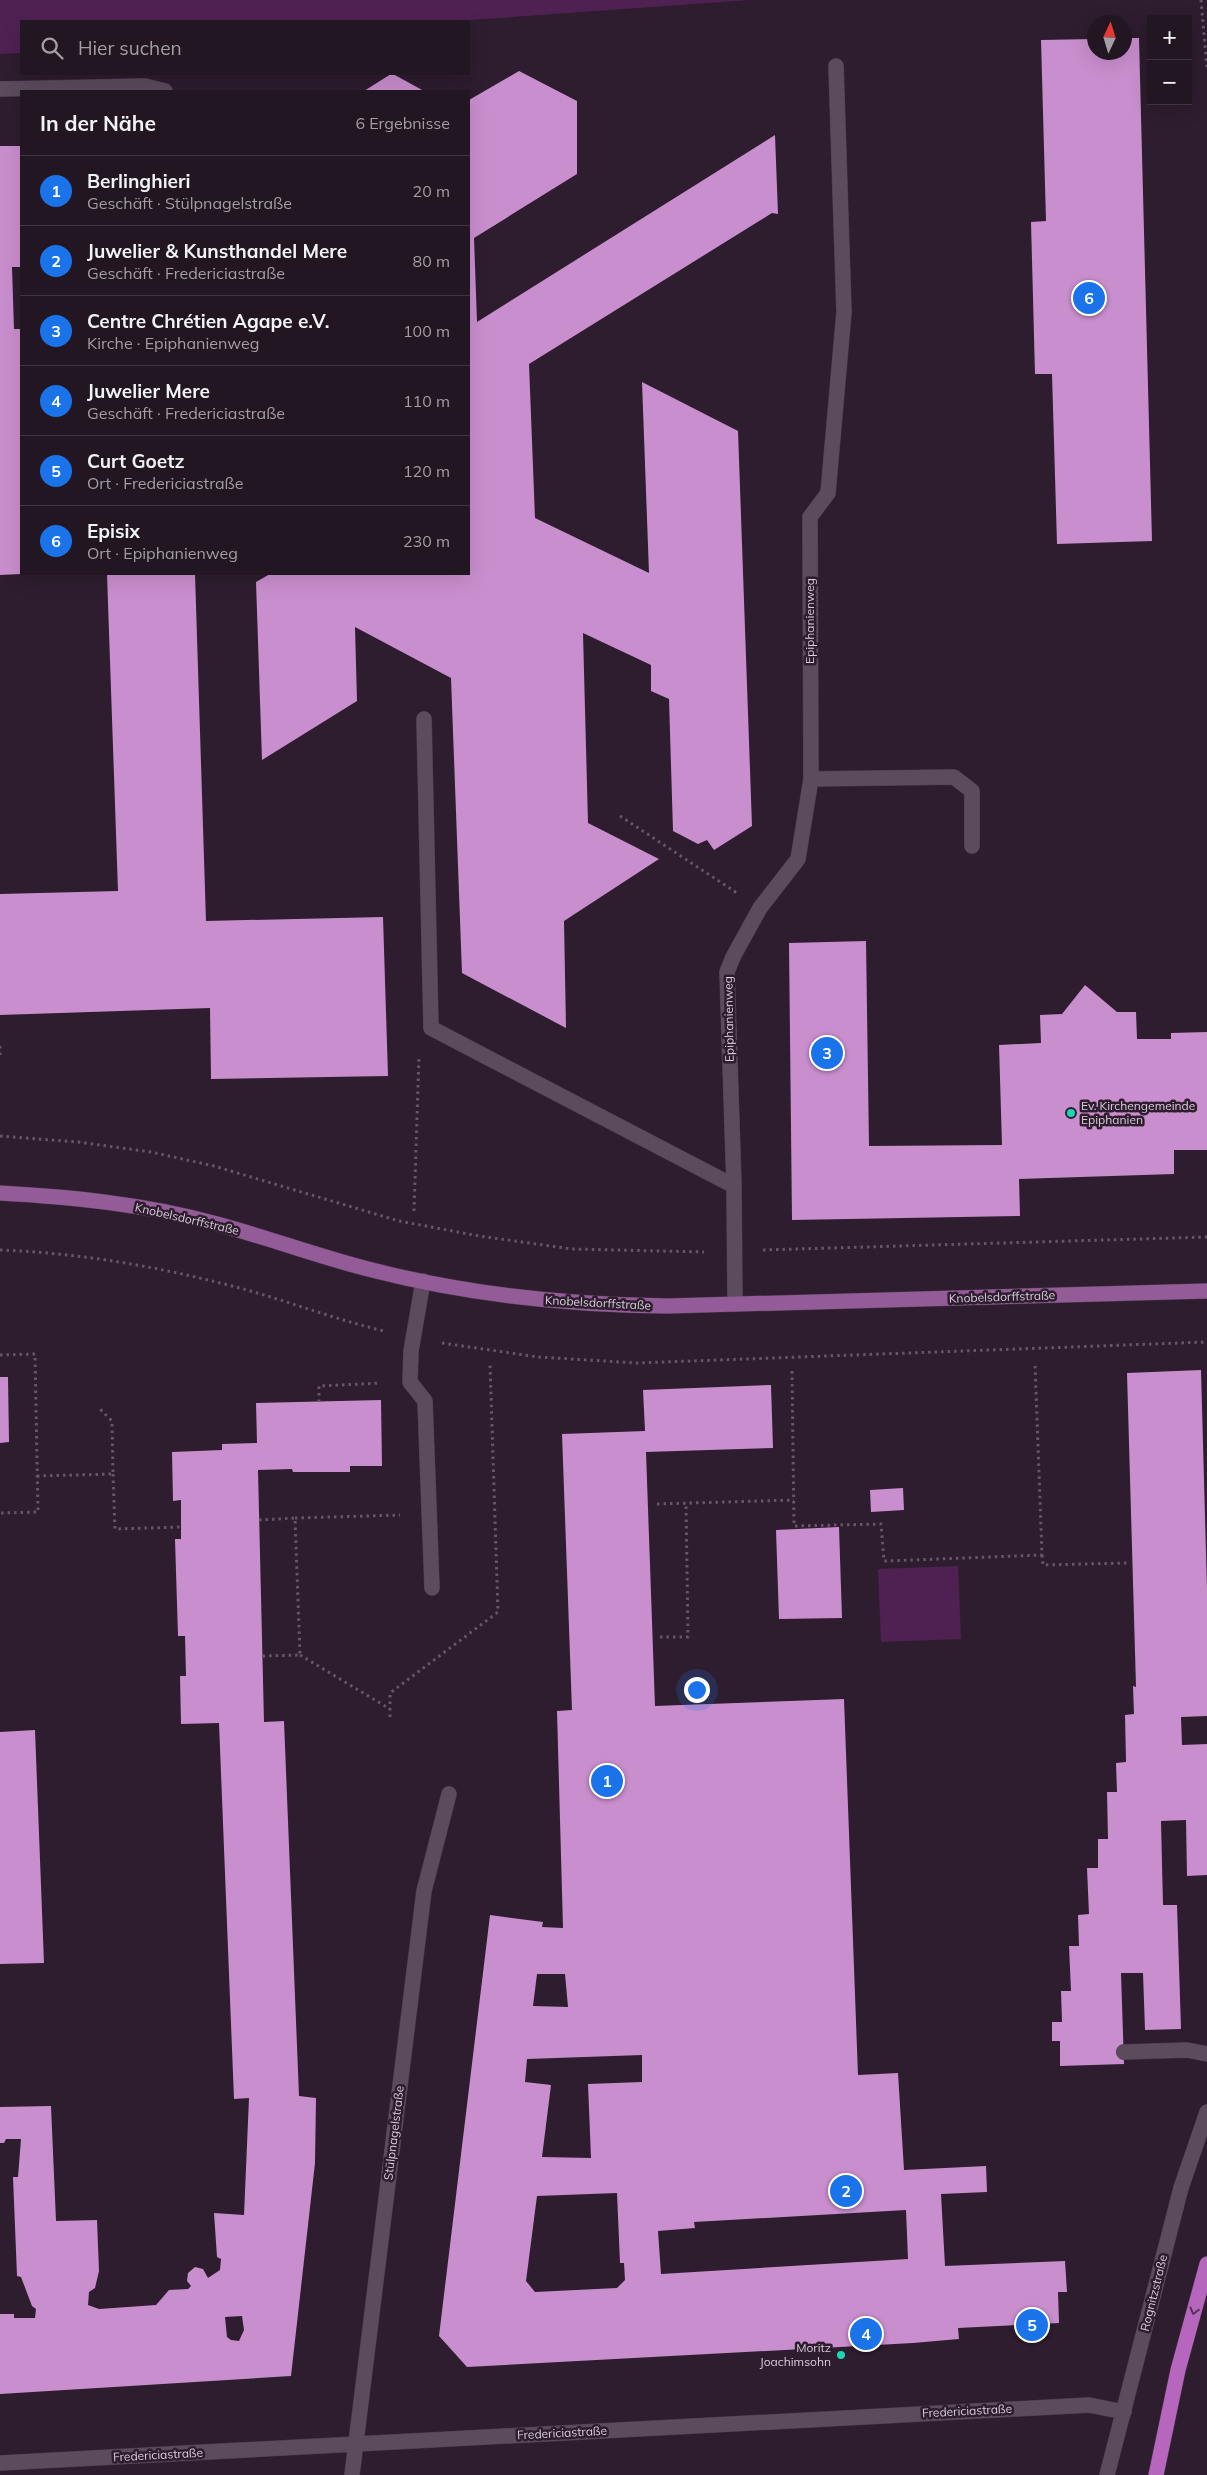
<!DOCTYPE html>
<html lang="de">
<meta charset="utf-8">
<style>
:root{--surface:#221622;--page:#2e232f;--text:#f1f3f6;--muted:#a29fa5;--line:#3f3540;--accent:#1a73e8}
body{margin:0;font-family:Mulish,sans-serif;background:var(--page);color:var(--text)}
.controls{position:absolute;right:15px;top:15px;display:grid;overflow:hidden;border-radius:0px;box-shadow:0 5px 20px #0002}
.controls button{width:45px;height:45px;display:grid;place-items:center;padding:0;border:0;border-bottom:1px solid var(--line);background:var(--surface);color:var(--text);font:25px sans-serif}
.compass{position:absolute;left:1087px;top:15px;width:45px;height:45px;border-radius:50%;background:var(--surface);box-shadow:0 5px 20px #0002;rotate:4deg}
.you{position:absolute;left:696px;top:1689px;width:18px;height:18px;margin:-12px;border:4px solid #fff;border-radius:50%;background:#1a73e8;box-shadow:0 0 0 8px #1a73e833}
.badge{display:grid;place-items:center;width:32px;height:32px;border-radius:50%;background:var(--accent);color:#fff;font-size:16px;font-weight:700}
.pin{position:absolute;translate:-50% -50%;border:2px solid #fff;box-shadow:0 1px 5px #0006}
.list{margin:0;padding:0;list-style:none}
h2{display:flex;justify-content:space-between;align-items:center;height:65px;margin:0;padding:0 20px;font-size:21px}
h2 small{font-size:16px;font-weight:400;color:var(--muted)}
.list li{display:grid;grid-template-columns:32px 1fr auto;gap:15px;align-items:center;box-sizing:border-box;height:70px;padding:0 20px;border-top:1px solid var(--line)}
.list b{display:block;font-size:19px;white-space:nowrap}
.list p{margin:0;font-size:16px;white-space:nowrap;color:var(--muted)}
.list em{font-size:16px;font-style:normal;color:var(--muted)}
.icon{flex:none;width:28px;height:28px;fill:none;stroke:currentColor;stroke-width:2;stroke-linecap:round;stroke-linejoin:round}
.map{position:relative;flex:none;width:1207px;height:2475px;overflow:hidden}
.search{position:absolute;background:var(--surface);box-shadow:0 5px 20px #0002;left:20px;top:20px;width:450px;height:55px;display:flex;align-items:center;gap:12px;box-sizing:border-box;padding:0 18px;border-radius:0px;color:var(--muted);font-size:19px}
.panel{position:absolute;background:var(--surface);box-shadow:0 5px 20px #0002;left:20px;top:90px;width:450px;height:485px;border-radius:0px}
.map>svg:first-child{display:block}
.green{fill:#4f2153}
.building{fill:#c98ece;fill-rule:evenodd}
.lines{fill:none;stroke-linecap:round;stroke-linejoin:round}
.service-casing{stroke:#483a49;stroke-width:16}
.minor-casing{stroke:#483a49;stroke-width:16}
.primary-casing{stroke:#483a49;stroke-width:16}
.motorway-casing{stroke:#483a49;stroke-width:16}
.path{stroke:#655766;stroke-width:3;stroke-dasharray:2.5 4;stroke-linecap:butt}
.service{stroke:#5c4a5d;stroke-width:15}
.minor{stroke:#5c4a5d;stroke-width:15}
.primary{stroke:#935b97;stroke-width:15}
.motorway{stroke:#b766be;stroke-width:15}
.oneway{stroke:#563359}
.poi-dot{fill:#1dd5b1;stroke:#2d1d2e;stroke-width:2}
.labels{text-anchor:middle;stroke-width:5;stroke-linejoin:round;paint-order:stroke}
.street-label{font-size:12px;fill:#d8cdd9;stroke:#2d1d2e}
.poi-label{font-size:12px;fill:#d8cdd9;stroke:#2d1d2e;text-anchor:start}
</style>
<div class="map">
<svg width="1207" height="2475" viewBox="0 0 1207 2475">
<rect width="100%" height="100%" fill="#2d1d2e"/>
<g class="green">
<polygon points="0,0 750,0 456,21 21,21 21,53 0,54"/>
<polygon points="958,1566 961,1639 881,1642 878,1569"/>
</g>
<g class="building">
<polygon points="1124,38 1139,38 1152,541 1057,544 1052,374 1035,374 1031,222 1046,221 1041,40 1094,39 1094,52 1124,52"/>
<polygon points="519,71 577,101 577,174 474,238 477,322 775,135 778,214 772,213 529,364 535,518 649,573 642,382 738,431 752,826 714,850 707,840 698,844 673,831 669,699 651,691 651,665 583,633 588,823 659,859 564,921 566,1028 462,973 451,678 355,627 357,701 262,760 256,582 270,574 469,574 469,100"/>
<polygon points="391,74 393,74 424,91 364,91"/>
<polygon points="0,146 21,146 21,267 12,267 14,329 21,329 21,574 0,575"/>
<polygon points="107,574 195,574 206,921 383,917 388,1076 211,1079 210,1008 0,1015 0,894 118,891"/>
<polygon points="866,941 869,1146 1002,1145 999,1045 1041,1043 1040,1015 1062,1014 1085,985 1117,1012 1136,1012 1137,1039 1171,1039 1171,1033 1207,1032 1207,1150 1174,1150 1174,1174 1019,1179 1020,1216 792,1220 789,943"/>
<polygon points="1201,1370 1207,1589 1207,1716 1181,1717 1182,1745 1207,1744 1207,1875 1187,1876 1186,1820 1161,1821 1163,1905 1177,1905 1181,2029 1145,2030 1143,1973 1121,1973 1124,2064 1060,2066 1060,2041 1052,2041 1052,2022 1062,2022 1061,1991 1071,1991 1069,1946 1079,1946 1078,1915 1089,1914 1087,1868 1098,1868 1098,1839 1108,1839 1107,1792 1117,1792 1116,1763 1126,1762 1125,1715 1134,1714 1133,1686 1136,1687 1127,1373"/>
<polygon points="0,1377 8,1377 9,1442 0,1443"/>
<path d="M771,1385L773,1448L646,1452L655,1706L844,1699L858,2075L898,2073L904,2170L986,2166L987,2192L941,2194L945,2266L1065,2261L1067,2292H1058L1059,2323L958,2328L959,2339L913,2343L467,2367L439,2336L490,1915L543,1922L542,1927L563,1928L557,1711L572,1710L562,1434L645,1431L643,1390ZM537,1974H565L568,2007L533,2006ZM642,2055V2082L588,2084L591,2158L542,2157L551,2085L525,2082L527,2059ZM617,2193L620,2263H624L625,2280L617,2288L535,2292L526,2281L537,2196ZM906,2210L908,2259L661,2274L658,2231L695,2228L694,2222Z"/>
<path d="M381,1400L382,1466H350V1472H293L292,1469L258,1470L264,1722L284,1721L299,2096L316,2098L315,2163L291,2376L0,2394V2314H14V2318H35L36,2309L32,2306L21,2277L17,2276L13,2177H18L21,2139H6L4,2143H0V2107L51,2106L56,2221L97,2220L99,2271L95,2288L89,2292L88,2305L99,2309L156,2305L169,2290L188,2289L191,2286L187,2281L188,2273L195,2267L203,2269L208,2278L220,2270L221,2259L217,2257L214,2213L244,2215L249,2098L234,2099L219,1723L181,1724L180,1676H186L185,1636H178L175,1539H181V1500L173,1501L172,1452L222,1450V1444L257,1443L256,1403ZM242,2316L244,2330L239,2341L231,2340L227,2337L225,2317Z"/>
<polygon points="903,1488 904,1510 871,1512 870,1490"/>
<polygon points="839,1527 842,1618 779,1619 776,1530"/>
<polygon points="35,1730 44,1963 0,1964 0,1732"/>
</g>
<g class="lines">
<g class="service-casing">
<g id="service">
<polyline points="0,89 145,86 165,91"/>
<polyline points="828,493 844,312 836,66"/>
<polyline points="424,719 431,1028 734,1186"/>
<polyline points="811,779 954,777 972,791 972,846"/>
<polyline points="423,1281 411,1351 410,1382 425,1401 432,1588"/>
<polyline points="1124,2052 1187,2050 1207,2054"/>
<polyline points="1181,2188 1207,2112"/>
</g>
</g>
<g class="minor-casing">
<g id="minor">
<polyline points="735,1304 734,1186 727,972 733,957 760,908 798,859 811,779 810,517 828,493"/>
<polyline points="0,2463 1089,2405 1124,2412"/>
<polyline points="352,2475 424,1891 449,1794"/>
<polyline points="1107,2475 1181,2188"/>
</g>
</g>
<g class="primary-casing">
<path id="primary" d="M0,1193C71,1197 144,1204 213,1223C267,1237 319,1257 372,1270C469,1295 568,1305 668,1306L1207,1291"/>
</g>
<g class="motorway-casing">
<polyline id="motorway" points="1156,2475 1178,2370 1207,2264"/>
</g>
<g class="path">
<polyline points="1201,0 1207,68"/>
<polyline points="620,816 737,893"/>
<polyline points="0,1046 0,1055"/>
<polyline points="0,1136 78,1142 151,1152 214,1166 399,1221 479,1236 572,1249 704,1252"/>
<polyline points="414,1211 419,1056"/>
<path d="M0,1250C79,1253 155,1266 232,1286C283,1299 333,1319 384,1331"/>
<polyline points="763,1250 1207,1237"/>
<polyline points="442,1343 538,1357 637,1363 1207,1342"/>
<polyline points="0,1355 35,1354 38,1512 0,1513"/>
<polyline points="792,1371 794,1526 881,1524 884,1561 1042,1555 1035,1363"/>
<polyline points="319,1402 319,1386 381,1383"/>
<polyline points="113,1474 115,1529 181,1527"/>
<polyline points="37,1476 113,1474 112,1421 100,1409"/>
<polyline points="657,1504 794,1500"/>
<polyline points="295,1518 400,1515"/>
<polyline points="259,1520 295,1518 300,1655 262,1656"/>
<polyline points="1042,1555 1043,1565 1129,1563"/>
<polyline points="660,1637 688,1637 686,1503"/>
<polyline points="300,1655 390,1709"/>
<polyline points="390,1717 390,1693 498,1612 490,1364"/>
</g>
<use href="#service" class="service"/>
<use href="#minor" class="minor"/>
<use href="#primary" class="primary"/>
<use href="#motorway" class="motorway"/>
</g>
<defs><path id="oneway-chevron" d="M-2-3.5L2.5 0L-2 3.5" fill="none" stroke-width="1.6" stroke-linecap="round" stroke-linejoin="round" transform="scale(1.25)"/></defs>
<use class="oneway" href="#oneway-chevron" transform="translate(1194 2311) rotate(105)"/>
<g class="poi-dot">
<circle cx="1071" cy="1113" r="5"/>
<circle cx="841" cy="2355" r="5"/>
</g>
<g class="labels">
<g class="street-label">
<text transform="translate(810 621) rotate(-90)" y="4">Epiphanienweg</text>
<text transform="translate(729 1019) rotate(-91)" y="4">Epiphanienweg</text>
<text transform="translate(187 1219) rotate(13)" y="4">Knobelsdorffstraße</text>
<text transform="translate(1002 1297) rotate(-2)" y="4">Knobelsdorffstraße</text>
<text transform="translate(598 1303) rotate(3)" y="4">Knobelsdorffstraße</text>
<text transform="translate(394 2133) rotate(-83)" y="4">Stülpnagelstraße</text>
<text transform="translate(1154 2293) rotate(-76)" y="4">Rognitzstraße</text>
<text transform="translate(967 2411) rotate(-3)" y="4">Fredericiastraße</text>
<text transform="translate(562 2433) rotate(-3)" y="4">Fredericiastraße</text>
<text transform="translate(158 2455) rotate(-3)" y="4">Fredericiastraße</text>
</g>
<g class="poi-label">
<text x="1081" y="1110">Ev. Kirchengemeinde<tspan x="1081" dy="14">Epiphanien</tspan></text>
<text x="831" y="2352" text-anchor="end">Moritz<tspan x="831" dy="14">Joachimsohn</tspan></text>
</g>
</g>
</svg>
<div class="controls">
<button>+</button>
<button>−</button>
</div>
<svg class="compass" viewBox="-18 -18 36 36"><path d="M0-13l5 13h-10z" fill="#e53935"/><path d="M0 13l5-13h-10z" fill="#a29fa5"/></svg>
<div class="you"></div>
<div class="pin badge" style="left:607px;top:1781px">1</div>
<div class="pin badge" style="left:846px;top:2191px">2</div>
<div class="pin badge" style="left:827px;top:1053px">3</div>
<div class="pin badge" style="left:866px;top:2334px">4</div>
<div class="pin badge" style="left:1032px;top:2325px">5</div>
<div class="pin badge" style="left:1089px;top:298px">6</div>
<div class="search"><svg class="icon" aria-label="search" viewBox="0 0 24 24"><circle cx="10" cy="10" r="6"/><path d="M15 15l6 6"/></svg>Hier suchen</div>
<section class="panel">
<h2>In der Nähe<small>6 Ergebnisse</small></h2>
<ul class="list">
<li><span class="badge">1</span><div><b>Berlinghieri</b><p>Geschäft · Stülpnagelstraße</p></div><em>20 m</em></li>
<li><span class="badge">2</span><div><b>Juwelier &amp; Kunsthandel Mere</b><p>Geschäft · Fredericiastraße</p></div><em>80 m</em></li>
<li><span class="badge">3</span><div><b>Centre Chrétien Agape e.V.</b><p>Kirche · Epiphanienweg</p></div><em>100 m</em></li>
<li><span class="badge">4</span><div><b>Juwelier Mere</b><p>Geschäft · Fredericiastraße</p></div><em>110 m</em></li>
<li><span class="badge">5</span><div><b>Curt Goetz</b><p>Ort · Fredericiastraße</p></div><em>120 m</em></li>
<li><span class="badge">6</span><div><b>Episix</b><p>Ort · Epiphanienweg</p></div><em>230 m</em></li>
</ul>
</section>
</div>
